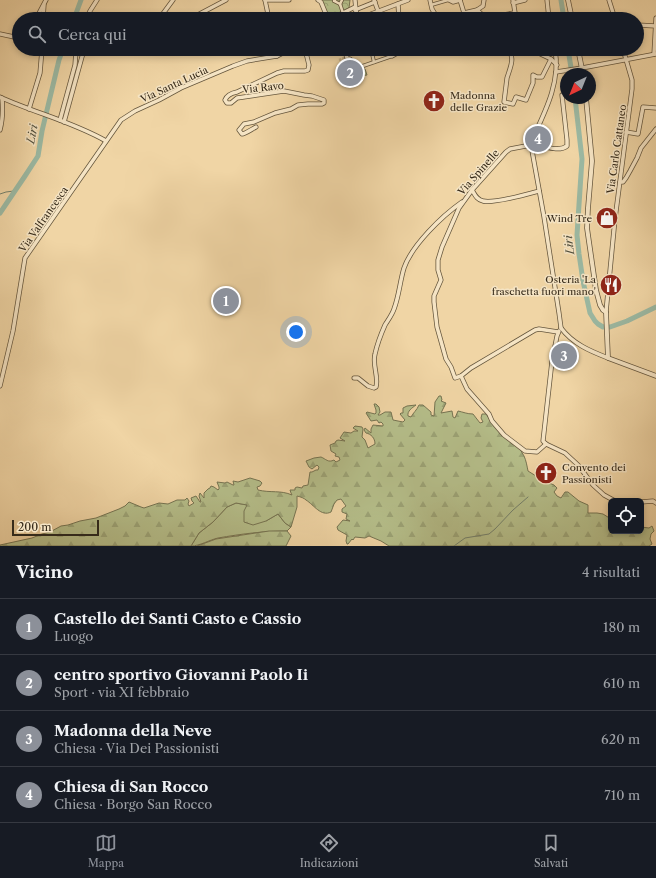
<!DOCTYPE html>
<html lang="it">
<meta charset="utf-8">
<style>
:root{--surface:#171b24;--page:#242831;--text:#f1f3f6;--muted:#9ea1a6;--line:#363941;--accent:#8c9099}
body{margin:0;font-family:"Libre Caslon Text",serif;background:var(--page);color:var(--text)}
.controls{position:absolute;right:12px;bottom:12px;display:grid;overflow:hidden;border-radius:6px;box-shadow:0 2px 6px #0003}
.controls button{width:36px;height:36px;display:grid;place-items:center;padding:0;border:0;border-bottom:1px solid var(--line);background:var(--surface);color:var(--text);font:20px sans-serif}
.compass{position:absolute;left:560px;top:68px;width:36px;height:36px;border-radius:50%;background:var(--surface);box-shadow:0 2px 6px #0003;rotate:223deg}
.scale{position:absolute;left:12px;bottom:10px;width:87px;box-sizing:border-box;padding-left:4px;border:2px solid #372b1a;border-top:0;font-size:11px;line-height:14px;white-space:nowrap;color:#372b1a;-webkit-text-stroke:3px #f5e4c4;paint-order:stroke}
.you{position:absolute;left:296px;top:332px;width:14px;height:14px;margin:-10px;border:3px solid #fff;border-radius:50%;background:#1a73e8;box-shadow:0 0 0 6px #1a73e833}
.badge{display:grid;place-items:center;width:26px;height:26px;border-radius:50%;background:var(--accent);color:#fff;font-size:13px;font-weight:700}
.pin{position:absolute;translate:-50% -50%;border:2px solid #fff;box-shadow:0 1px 4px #0006}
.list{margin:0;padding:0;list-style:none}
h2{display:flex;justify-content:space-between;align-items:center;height:52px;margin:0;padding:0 16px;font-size:17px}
h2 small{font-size:13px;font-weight:400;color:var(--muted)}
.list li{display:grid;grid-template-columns:26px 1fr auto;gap:12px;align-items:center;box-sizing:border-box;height:56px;padding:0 16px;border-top:1px solid var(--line)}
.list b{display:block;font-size:15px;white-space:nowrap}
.list p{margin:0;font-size:13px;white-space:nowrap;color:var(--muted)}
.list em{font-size:13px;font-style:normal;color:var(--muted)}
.icon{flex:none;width:22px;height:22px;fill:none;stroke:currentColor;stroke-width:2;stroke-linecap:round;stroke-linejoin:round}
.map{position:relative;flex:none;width:656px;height:546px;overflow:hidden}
.search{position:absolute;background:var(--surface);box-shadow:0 2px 6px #0003;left:12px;right:12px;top:12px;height:44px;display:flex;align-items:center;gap:10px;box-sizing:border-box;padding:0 14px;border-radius:22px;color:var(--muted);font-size:15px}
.sheet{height:276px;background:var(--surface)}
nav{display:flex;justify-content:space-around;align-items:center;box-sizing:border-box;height:56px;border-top:1px solid var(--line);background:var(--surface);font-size:11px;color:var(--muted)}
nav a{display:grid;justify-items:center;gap:2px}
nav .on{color:var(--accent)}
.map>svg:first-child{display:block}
.green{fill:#b5be8a;stroke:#767452}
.forest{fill:url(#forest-firs);stroke:#767452}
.park{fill:url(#park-crowns);stroke:#767452}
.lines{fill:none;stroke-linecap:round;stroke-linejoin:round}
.stream{stroke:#73806c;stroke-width:1}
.river{stroke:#9bb9a3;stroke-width:5}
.pedestrian-tunnel{stroke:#cbb389;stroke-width:2.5;stroke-dasharray:2.5 1;stroke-linecap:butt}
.pedestrian-casing{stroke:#65563d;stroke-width:4}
.minor-casing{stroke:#65563d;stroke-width:5}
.tertiary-casing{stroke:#65563d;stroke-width:5.5}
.pedestrian{stroke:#f5e4c4;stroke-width:2.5}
.minor{stroke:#f5e4c4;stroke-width:3.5}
.tertiary{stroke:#f5e4c4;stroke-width:4}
.labels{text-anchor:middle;stroke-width:3;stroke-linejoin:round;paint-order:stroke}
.street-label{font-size:10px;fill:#372b1a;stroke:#f5e4c4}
.poi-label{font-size:10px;fill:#372b1a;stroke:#f5e4c4;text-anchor:start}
.water-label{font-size:11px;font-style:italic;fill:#504e3c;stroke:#f5e4c4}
</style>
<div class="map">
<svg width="656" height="546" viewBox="0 0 656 546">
<defs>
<pattern id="forest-firs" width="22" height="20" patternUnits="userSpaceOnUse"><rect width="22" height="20" fill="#b5be8a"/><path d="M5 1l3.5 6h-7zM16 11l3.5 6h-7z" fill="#9ca376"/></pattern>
<pattern id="park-crowns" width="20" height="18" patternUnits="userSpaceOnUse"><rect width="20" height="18" fill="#b5be8a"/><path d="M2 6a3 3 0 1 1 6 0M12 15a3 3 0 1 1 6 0" fill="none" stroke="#9ca376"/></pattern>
</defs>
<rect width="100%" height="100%" fill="#f0d5a5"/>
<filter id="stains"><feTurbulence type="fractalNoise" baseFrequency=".005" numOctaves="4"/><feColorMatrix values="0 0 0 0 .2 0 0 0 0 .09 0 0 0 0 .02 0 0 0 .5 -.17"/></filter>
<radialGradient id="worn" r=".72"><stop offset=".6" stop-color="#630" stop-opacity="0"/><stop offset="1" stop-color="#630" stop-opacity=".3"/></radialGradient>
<g class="green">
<polygon points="365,69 367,75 353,77 352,71"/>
<path d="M236,503L247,505L266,521L278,514L285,523L291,527L287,531C264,531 241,534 218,538C209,540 200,546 191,546L199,533L213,522L227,507Z"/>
</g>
<g class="forest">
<path d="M439,396H441L442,400L441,401L446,403L441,413L452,411L453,417L455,418L458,411C463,412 467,414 473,414L480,423L483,422L481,418L482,414H486C495,430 517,440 524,456C526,460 527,466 528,471L544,481L554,485L557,488L554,492L557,496L561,498L565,492H568L579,501L588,505V513H597L603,514L611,519V531H641V527L649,528L652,526L654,531L651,534L650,539L652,544L649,546H389L381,541L369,536L365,538L355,537L353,540L352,539L348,544H347L346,541L347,535L338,530L337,527L343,520L350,521L346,519L347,514L342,512V509L346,506L341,499L337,500L334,504L331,512C321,517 314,505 306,500C304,498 301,497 297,496V507L291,527L285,523L278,514L266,521L253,525L244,522V511L247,505L236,503L227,507L213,522L199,533L191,546H0V545L32,538L42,534L50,532L61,526L68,525L80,521L96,518L119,509L125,506L129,502L141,507L144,508L159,503L168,504L177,500H185L187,498L189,501L188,504L189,506L194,503L192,501L191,498L196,496L200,502H201L199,496L200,493L204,498V493L208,489L210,488L211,486L214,487L218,490L219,489V487L217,482L225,483L227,482L233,485H234L233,481L238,482L250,478L260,481L262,483L260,486L257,487L258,490C270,493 281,490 292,495L291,493L290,490H295V488L297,487L302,488L303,486L308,485L310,472H312L316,470H318L319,467L317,465L312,469L309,467L306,461L314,458L321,457C326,459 328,463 334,460L336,462L340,460L339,457L335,456L336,454L331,451L330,445L335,443L336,441L338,440L345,441L340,438L344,432L351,433L354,431H358L353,428L355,426L362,427L363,429L362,437L365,440L368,448L375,444C375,438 371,434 366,433L364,430L365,428L371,433V429L373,425L383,426V424L381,422L379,423L377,420L371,421L366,413L367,412L375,414L376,413V410L374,404H376L379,407L380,412L378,415H380L385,412H391L393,420L403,422L405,420L400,414L401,413H403V408L407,406L416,405C412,408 407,411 408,416L411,417C413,413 417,410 419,405H423L431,412V415L434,416L435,402Z"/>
<polygon points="269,531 287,531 291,536 286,546 197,546 216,539"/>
</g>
<polygon class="park" points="321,0 350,0 349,8 331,17 328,15"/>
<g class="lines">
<g class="stream">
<polyline points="0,194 6,192 14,191"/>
<polyline points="454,546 465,538 489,534 495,529 513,510 528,497"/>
</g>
<g class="river">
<polyline points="561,0 564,19"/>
<polyline points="74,19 81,0"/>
<polyline points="568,49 572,74"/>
<polyline points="575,98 582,159 577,235 579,254 583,281 590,313 595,321 598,324 603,327 610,327 627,321 656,307"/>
<polyline points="0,213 25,176 38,156 42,131 59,60 63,49"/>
</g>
<polyline class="pedestrian-tunnel" points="339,60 347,57"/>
<g class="pedestrian-casing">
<g id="pedestrian">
<polyline points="335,0 334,1 340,4 343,13"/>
<polyline points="340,4 342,0"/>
<polyline points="431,5 448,0"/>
<polyline points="371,49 374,62"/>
<polyline points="357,68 392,56"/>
</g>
</g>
<g class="minor-casing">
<g id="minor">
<polyline points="265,0 289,0"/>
<polyline points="265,0 269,19"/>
<polyline points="318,0 321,2 328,19"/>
<polyline points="355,0 357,19"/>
<polyline points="374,0 381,19"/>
<polyline points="430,0 432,9 438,19"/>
<polyline points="449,0 453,2 460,0"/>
<polyline points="460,0 464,13 477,10 486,18 514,13"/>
<polyline points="513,0 516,19"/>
<polyline points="547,0 549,19"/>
<polyline points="609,0 615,19"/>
<polyline points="513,3 525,0"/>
<polyline points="398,4 399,19"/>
<polyline points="355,10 375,2"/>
<polyline points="477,10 483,6 484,0"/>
<polyline points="36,19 46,0"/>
<polyline points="43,19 44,5"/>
<polyline points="86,19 90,11 97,0"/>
<polyline points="159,19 173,0"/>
<polyline points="190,19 226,0"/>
<polyline points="331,19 355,7"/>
<polyline points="358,19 408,0"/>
<polyline points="637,25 656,26"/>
<polyline points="0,34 19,38"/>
<polyline points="275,49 277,56"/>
<polyline points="344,49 347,58 350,59 357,68"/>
<polyline points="391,49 392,56 401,51"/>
<path d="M513,49H509C515,59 510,68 507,78C506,86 505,94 504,102L513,104L516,97L526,100L533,83V75L537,77H542L551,59"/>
<polyline points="530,49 551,59 557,65"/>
<polyline points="76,50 78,53 81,54 83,53 85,49"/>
<polyline points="288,52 300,49"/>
<polyline points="654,54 656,18"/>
<polyline points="556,72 582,68 656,54"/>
<path d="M0,97C35,113 73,122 106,141"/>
<polyline points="29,109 40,73 42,49"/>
<polyline points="60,120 75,65 76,51"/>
<polyline points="64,122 83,53"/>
<path d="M256,127C252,129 245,134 242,134L239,130L244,124L254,122L275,113L291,109L298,105L308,104H322L324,103V100L312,96L304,95L284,91L237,98L231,103H227L225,100C227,95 232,93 237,92L277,73L284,71H305L308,70L309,65L305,49"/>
<path d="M0,130C3,119 3,109 2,98"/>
<polyline points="626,132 638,134 643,107 656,108"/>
<path d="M531,143C541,145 558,153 567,146V140L562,95"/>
<polyline points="531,145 544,217 559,313 561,328"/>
<path d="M531,145V142C545,112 561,82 555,49"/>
<polyline points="620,182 623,182 626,178 630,171 637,158 641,148 656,129"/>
<path d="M472,190C475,195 477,200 483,201C493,204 528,194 539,191"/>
<polyline points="606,312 615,219 632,89 632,80 623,49"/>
<path d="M561,328C573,344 590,351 608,358"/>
<polyline points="461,376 455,378 451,367 446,359 437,327 434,302 434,296 441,280 438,270 438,260 442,247 459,208 472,190 506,152 510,149 531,145"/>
<path d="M354,378H358L368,386L374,388L376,387C379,377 372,365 375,354C377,345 381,334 385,325C388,320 392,315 394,309C399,296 400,281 404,268C412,245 442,216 462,202"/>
<polyline points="0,386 13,331 25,258 121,120 135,111 159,100 181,88 233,66 247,61 277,56 291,49"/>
<polyline points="546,444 537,452 525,451 504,435 492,421 489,414 467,389 461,376 471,368 535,330 539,329 558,332"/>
<polyline points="546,444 543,441 552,361 557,336 559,331"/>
<polyline points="546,444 565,453 578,465 593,485 604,495 615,501"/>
<polyline points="641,502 653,501 656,503"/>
</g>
</g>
<g class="tertiary-casing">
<g id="tertiary">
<polyline points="568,0 572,19"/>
<polyline points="578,49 583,74"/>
<polyline points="586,98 592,161 588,208 587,228 596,290 600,305 603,310 606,312 608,358 656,376"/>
</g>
</g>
<use href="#pedestrian" class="pedestrian"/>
<use href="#minor" class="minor"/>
<use href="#tertiary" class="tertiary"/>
</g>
<defs>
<g id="church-disc" transform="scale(1.15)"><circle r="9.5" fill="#8f2418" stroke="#f5e4c4"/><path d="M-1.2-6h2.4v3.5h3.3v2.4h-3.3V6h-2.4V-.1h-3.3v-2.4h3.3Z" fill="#fff"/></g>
<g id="shop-disc" transform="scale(1.15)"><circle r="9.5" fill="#8f2418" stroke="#f5e4c4"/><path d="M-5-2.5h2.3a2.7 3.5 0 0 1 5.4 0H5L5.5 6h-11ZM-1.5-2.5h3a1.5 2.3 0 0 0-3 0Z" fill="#fff"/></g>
<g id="restaurant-disc" transform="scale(1.15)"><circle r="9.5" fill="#8f2418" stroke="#f5e4c4"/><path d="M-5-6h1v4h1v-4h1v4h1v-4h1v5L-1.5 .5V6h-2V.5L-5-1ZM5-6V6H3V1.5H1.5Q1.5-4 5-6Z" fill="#fff"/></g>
</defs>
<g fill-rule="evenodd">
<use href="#church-disc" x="434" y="101"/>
<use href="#shop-disc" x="607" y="218"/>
<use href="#restaurant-disc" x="611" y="285"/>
<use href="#church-disc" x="546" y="473"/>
</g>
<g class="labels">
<g class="street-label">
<text transform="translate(174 84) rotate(-25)" y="4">Via Santa Lucia</text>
<text transform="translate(263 87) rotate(-6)" y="4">Via Ravo</text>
<text transform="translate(616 149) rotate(-82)" y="4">Via Carlo Cattaneo</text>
<text transform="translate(478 172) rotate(-49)" y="4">Via Spinelle</text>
<text transform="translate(43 219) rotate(-55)" y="4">Via Valfrancesca</text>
</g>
<g class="poi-label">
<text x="450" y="99">Madonna<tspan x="450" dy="12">delle Grazie</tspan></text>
<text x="592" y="222" text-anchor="end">Wind Tre</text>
<text x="596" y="283" text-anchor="end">Osteria 'La<tspan x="596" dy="12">fraschetta fuori mano'</tspan></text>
<text x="562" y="471">Convento dei<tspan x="562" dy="12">Passionisti</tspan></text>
</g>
<g class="water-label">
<text transform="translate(32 134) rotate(-79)" y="4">Liri</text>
<text transform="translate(569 245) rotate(-97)" y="4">Liri</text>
</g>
</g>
<rect width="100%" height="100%" filter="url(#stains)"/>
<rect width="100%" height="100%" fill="url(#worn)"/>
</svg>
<div class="controls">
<button><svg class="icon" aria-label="locate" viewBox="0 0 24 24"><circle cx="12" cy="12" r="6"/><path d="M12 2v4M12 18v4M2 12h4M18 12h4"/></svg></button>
</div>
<svg class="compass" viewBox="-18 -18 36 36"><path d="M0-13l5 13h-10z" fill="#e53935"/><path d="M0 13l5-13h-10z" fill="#9ea1a6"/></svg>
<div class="scale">200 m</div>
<div class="you"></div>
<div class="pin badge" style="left:226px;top:301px">1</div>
<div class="pin badge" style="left:350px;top:73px">2</div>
<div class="pin badge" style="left:564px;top:356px">3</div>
<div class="pin badge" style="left:538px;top:139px">4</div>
<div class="search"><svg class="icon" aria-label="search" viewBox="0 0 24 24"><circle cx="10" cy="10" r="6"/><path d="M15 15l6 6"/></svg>Cerca qui</div>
</div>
<section class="sheet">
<h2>Vicino<small>4 risultati</small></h2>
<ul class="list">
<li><span class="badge">1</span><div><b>Castello dei Santi Casto e Cassio</b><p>Luogo</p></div><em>180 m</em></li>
<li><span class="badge">2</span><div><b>centro sportivo Giovanni Paolo Ii</b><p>Sport · via XI febbraio</p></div><em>610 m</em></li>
<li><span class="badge">3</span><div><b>Madonna della Neve</b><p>Chiesa · Via Dei Passionisti</p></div><em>620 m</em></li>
<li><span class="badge">4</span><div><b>Chiesa di San Rocco</b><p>Chiesa · Borgo San Rocco</p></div><em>710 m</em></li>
</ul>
</section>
<nav>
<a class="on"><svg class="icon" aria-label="map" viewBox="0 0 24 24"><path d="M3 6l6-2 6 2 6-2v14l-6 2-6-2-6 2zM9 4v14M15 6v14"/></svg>Mappa</a>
<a><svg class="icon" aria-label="directions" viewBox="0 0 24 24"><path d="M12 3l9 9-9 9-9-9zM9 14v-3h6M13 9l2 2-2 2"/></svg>Indicazioni</a>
<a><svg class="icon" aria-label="saved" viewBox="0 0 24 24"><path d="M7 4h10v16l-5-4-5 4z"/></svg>Salvati</a>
</nav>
